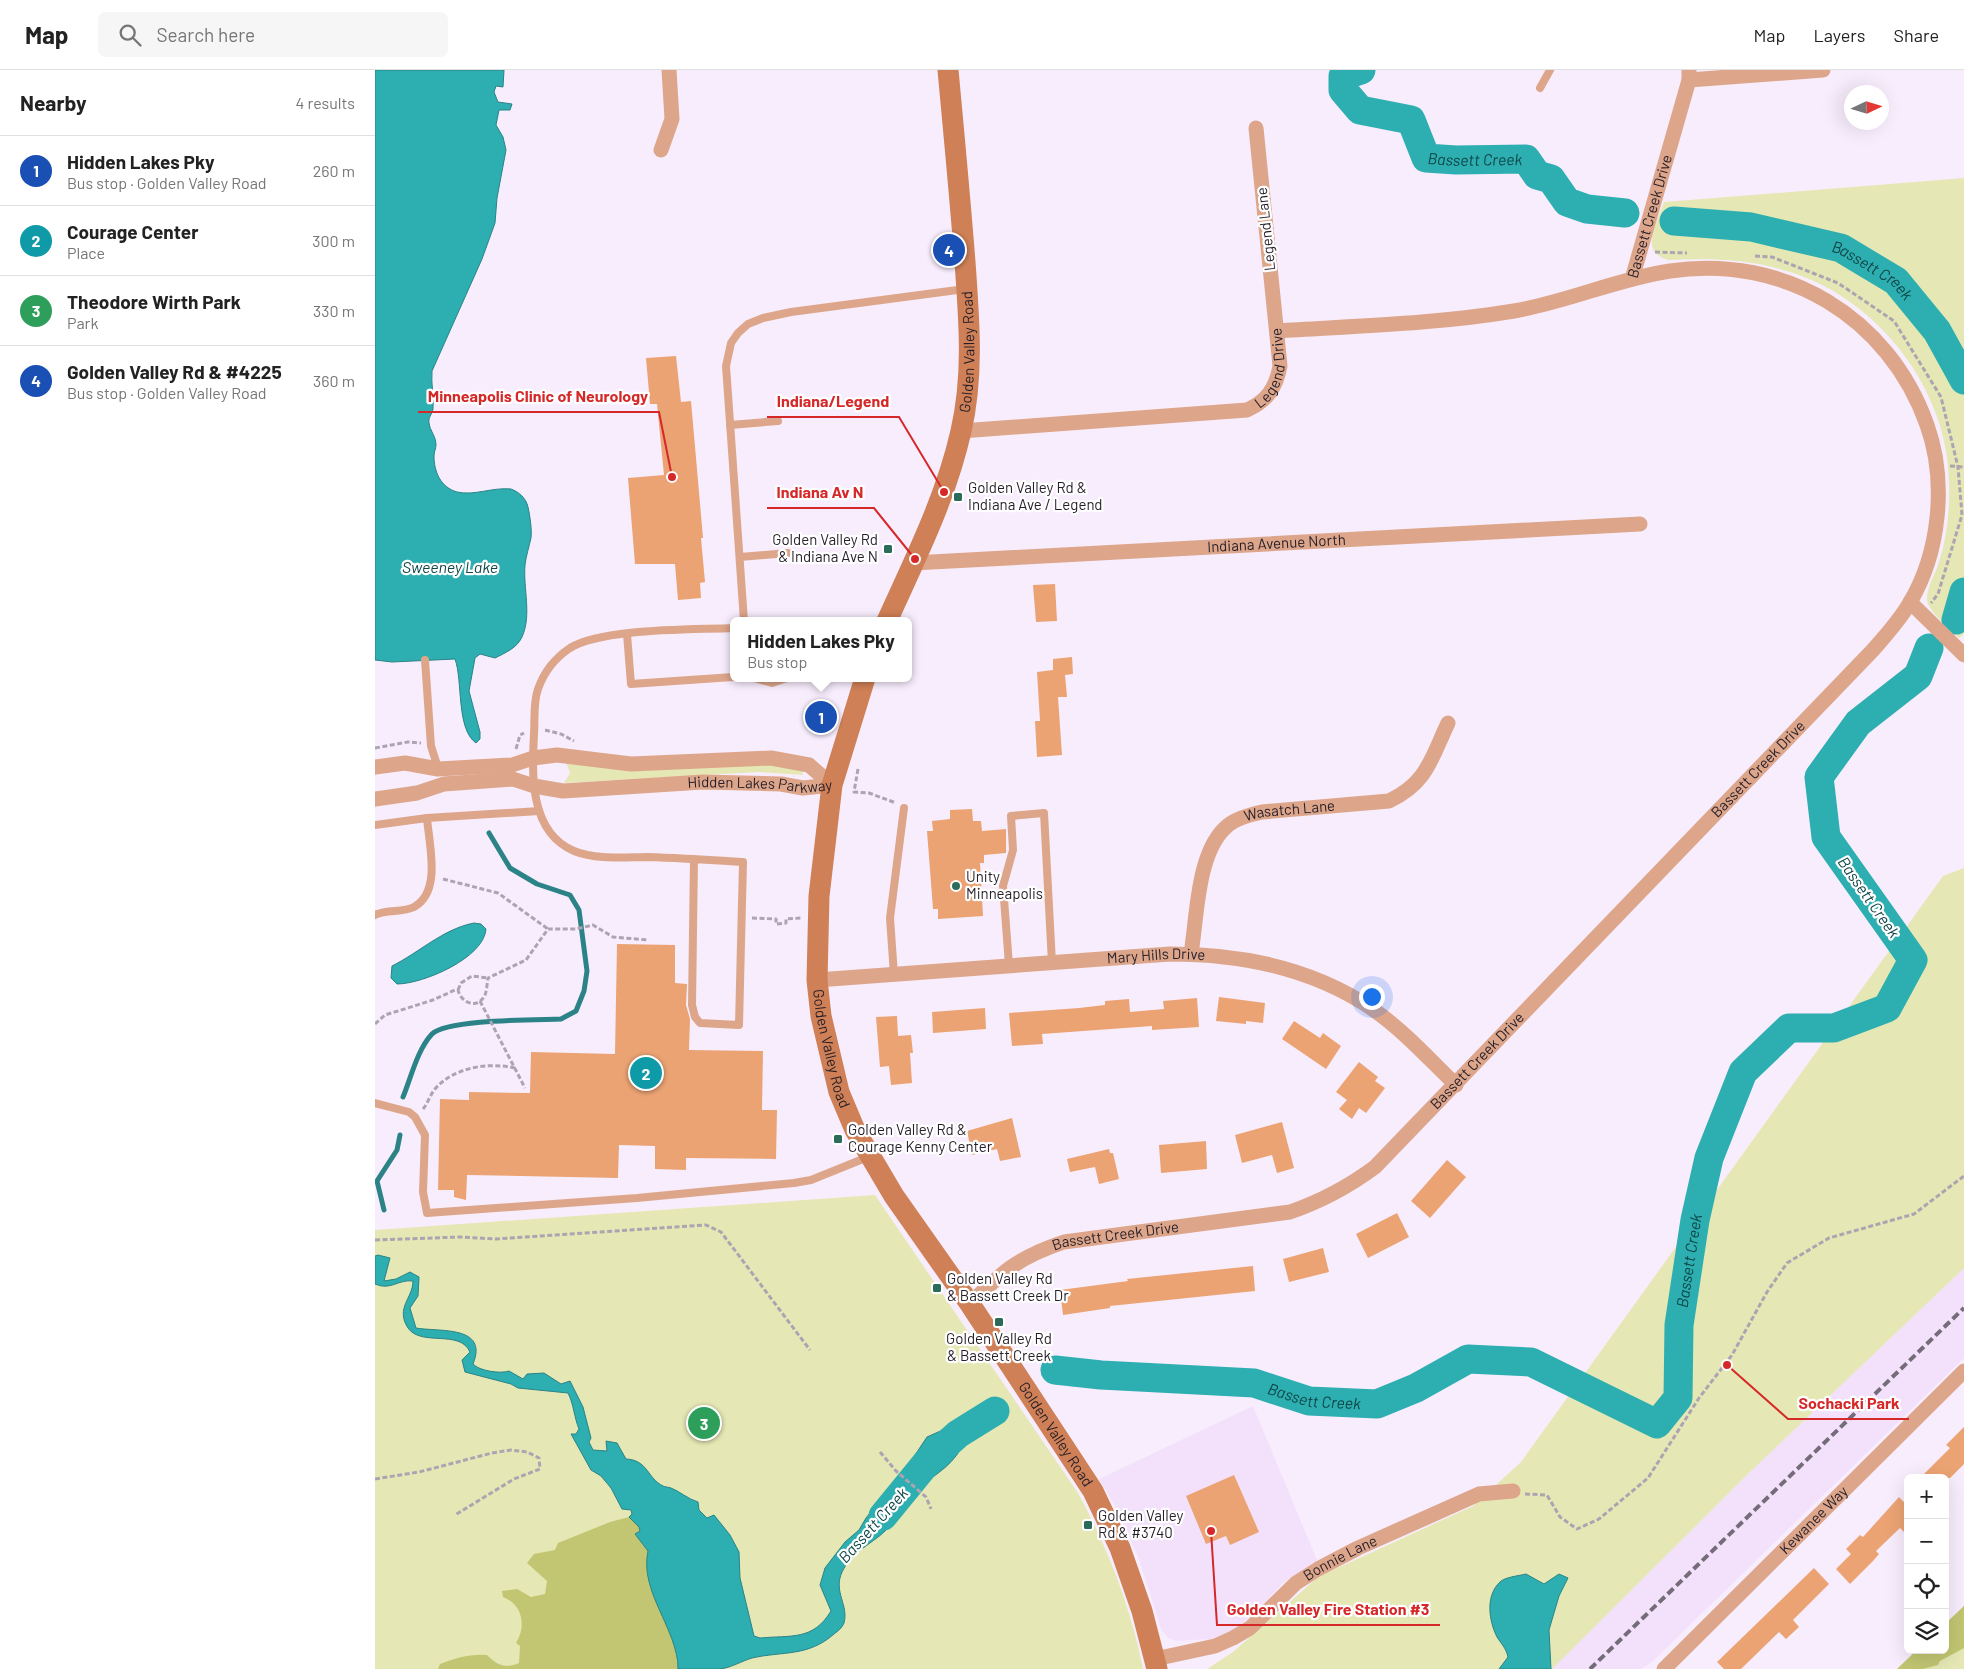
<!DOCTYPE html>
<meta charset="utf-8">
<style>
:root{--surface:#fff;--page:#f6f6f6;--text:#222;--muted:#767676;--line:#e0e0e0;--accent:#2b6b59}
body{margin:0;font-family:Barlow,sans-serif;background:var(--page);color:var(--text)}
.controls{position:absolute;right:15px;bottom:15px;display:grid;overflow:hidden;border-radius:8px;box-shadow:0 5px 20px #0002}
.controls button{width:45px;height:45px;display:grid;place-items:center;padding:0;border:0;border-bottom:1px solid var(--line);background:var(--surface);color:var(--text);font:25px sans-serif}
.compass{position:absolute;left:1469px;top:15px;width:45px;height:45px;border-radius:50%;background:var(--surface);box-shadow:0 5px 20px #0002;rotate:86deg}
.you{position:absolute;left:996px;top:926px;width:18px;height:18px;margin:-12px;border:4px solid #fff;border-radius:50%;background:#1a73e8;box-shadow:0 0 0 8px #1a73e833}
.badge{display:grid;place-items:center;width:32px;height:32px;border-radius:50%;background:var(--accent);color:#fff;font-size:16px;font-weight:700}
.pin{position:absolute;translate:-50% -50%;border:2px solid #fff;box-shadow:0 1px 5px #0006}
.popup{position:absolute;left:355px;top:547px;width:182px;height:65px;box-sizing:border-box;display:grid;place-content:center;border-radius:8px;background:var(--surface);filter:drop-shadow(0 1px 4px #0005);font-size:16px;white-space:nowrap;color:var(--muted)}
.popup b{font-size:19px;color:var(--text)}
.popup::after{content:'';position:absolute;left:50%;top:100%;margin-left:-10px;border:10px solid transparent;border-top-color:var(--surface)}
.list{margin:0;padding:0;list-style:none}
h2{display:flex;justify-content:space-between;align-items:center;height:65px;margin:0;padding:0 20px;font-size:21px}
h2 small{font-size:16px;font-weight:400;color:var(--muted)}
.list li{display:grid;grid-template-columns:32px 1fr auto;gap:15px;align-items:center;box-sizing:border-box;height:70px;padding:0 20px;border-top:1px solid var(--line)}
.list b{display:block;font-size:19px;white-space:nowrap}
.list p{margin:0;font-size:16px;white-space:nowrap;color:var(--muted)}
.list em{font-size:16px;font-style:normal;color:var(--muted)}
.icon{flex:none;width:28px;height:28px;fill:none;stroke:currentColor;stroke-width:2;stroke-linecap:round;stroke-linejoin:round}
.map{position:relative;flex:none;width:1589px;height:1599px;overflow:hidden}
header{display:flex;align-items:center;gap:30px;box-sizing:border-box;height:70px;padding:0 25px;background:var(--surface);border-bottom:1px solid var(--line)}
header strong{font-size:24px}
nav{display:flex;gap:28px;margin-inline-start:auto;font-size:18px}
.search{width:350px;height:45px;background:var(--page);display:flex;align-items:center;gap:12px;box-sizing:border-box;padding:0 18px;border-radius:8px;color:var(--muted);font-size:19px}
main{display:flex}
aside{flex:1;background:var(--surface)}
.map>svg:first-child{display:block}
.built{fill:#f3e1fc}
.green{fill:#e5e8b4}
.forest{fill:#c2c672}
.water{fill:#2daeb0;stroke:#2b8387}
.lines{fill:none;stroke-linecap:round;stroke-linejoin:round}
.stream{stroke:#2b8387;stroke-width:5}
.river{stroke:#2daeb0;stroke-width:29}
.building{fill:#eba373}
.path{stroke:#ada4b2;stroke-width:3;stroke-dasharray:5 2.5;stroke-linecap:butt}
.lane{stroke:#dda68b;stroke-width:8}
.street{stroke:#dda68b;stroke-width:15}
.secondary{stroke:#cf8056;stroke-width:21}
.rail{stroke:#746c78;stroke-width:4;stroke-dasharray:8 4;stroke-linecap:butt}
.poi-dot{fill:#2b6b59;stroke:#fff;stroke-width:2}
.labels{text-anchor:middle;stroke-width:4.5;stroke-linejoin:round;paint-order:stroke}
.street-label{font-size:15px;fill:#251e28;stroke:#fff}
.poi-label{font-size:15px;fill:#251e28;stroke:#fff;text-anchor:start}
.water-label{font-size:16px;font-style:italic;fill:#0f4647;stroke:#fff}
.leader{fill:none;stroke:#d62828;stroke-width:2}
.callout-dot{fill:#d62828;stroke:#fff;stroke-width:2}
.callout-label{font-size:16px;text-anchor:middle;font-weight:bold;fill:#d62828;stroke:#fff;stroke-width:4.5;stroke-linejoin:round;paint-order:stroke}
</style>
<header>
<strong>Map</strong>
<div class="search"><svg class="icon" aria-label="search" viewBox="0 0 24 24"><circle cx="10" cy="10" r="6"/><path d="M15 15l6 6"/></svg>Search here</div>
<nav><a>Map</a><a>Layers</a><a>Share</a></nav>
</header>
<main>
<aside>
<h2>Nearby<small>4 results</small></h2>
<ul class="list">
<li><span class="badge" style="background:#1a4fb4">1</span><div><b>Hidden Lakes Pky</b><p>Bus stop · Golden Valley Road</p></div><em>260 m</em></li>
<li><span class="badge" style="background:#0f9aa8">2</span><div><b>Courage Center</b><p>Place</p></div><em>300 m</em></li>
<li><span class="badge" style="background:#2e9e5b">3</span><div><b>Theodore Wirth Park</b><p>Park</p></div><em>330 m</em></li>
<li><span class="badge" style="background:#1a4fb4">4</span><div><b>Golden Valley Rd &amp; #4225</b><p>Bus stop · Golden Valley Road</p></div><em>360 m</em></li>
</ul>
</aside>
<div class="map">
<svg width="1589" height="1599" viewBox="0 0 1589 1599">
<rect width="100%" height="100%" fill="#f8edfd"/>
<g class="built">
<polygon points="1589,1180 1589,1288 1276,1593 1266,1599 1162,1599"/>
<polygon points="878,1336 942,1490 908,1513 881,1542 858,1561 835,1569 801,1571 793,1568 786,1559 764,1489 739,1434 724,1409"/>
</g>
<g class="green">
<path d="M1589,108V564L1584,568C1574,558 1559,546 1553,534C1549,523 1558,508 1562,498C1572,470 1575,441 1574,412C1573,320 1504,231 1418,203C1377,189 1337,188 1294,190C1263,183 1282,153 1289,132Z"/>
<polygon points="191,692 385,692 427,700 428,705 384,702 189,713 195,703"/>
<polygon points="1589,798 1589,1198 1375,1402 1177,1599 832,1599 858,1582 943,1507 1098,1436 1146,1392 1568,806"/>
<path d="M500,1125L703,1423C733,1478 756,1538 768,1599H0V1160Z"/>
<polygon points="1589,1536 1589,1599 1522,1599 1542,1580 1570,1580 1570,1554"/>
</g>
<g class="forest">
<path d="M254,1447L264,1457L265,1461L260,1464L273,1481L272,1488L299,1572L303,1599H63L65,1594C81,1588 94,1584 112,1585C122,1595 130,1599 144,1593L145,1576L141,1573C152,1556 147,1534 128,1527L127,1521L142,1519L156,1527L170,1524L172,1511L152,1493L159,1484L180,1480L183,1473L235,1452Z"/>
<polygon points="1589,1536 1589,1578 1565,1591 1563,1595 1548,1599 1522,1599 1542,1580 1570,1580 1570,1554"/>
</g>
<g class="water">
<path d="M0,0H129L128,17L121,16L119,22L123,32L137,34L135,40H124L121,55L128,67L131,80L122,128L120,153L107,189L57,301C56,314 59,327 58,339C57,345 53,347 54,353C55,361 61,366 61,375C61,378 59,382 59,386C59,401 65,417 82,422C99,426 118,417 136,419C144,422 151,428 153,437C155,446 157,460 156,468C154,477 151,486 150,495C148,518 157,545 147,567C142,578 130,583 120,588L105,584L100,588L94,621L105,662V669L101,673C81,659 88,611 80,589L17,592L0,590Z"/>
<path d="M99,853L106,854L111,859C109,888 48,914 22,914L16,908L17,896C45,882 68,859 99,853Z"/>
<path d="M3,1185L15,1188L9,1211L21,1209L35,1202L44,1207L43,1226L35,1238L41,1258C64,1262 114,1255 98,1294C104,1301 126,1304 134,1301L148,1309L152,1304L169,1303L186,1314L195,1311L208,1337L216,1368L214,1372L218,1380L232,1381L231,1371L242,1373L251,1389C273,1390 272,1408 288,1416C290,1417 293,1417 296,1418C304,1421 313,1429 323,1432L324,1440L332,1448L339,1445L355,1465L364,1482L365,1508L379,1566L385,1568C416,1565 438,1571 456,1541L445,1515L450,1498L470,1472L484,1460L491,1448L499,1438L513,1431L529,1412L537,1419C532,1424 525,1430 522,1437C520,1442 519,1449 516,1454C505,1471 477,1479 467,1502C458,1522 474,1535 469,1553C467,1558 463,1561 459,1564C433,1587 408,1581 377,1588C367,1591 355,1598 345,1599C331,1599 317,1599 303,1599C303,1559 264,1522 273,1481L260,1464L265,1461L264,1457L254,1447L257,1444L256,1440L247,1439L236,1418L226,1406L216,1400L196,1364H201L204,1359C199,1347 199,1335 193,1323L143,1318L136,1314L90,1302L87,1290L95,1282C85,1259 46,1277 33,1258C20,1238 38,1228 38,1211C23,1209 16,1221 0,1214V1186Z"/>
<path d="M616,1335L625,1346L609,1361L589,1371C582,1392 562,1404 545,1416L532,1405L540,1385L552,1367L608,1342Z"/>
<path d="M1151,1504L1169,1514L1184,1504L1193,1508L1184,1526L1174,1560L1176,1599H1124L1133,1587C1131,1578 1127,1575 1122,1567C1114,1551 1110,1526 1125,1512C1130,1507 1143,1506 1151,1504Z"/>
</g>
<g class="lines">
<g class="stream">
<polyline points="1588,525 1589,525"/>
<path d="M28,1027C36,1008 42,980 57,964C72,949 162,950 186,949L201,941L209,921L212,901L204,840L195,825L162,814L135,798L114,763"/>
<polyline points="9,1140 2,1111 22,1080 25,1065"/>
</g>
<g class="river">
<path id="s1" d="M986,0L968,6V20L985,40L1036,50L1051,88L1081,90L1151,89L1162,105L1176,109L1192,132L1212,139L1250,143"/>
<path id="s2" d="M1299,151L1376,157L1466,178L1521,211L1562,261L1589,310"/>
<polyline points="1581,550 1589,522"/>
<path id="s3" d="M680,1300L726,1305L879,1313L934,1331L1002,1334L1041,1318L1093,1289L1156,1292L1282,1354L1303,1328L1304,1255L1320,1150L1334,1088L1368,1002L1414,958H1459L1512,938L1538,890L1451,767L1444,707L1483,653L1543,606L1554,578"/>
<polyline points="508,1446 553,1391 583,1364 620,1341"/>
</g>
</g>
<g class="building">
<polygon points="301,286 306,332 316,331 328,468 326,468 330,512 325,513 326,528 303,530 300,494 260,494 253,408 289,405 282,334 275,334 271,288"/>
<polygon points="680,514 682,551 661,552 658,515"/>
<polygon points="697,587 698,604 690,605 692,627 683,627 687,685 662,687 660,651 665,651 662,602 678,600 678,589"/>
<polygon points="597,739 598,751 606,751 607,761 631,759 631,783 609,785 609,793 605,793 608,846 563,849 563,839 558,839 552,761 558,761 557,751 575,749 575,740"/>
<polygon points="242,874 300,875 300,913 312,914 311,935 315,949 314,980 388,981 387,1040 402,1040 401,1089 311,1088 311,1100 280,1099 280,1076 244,1075 243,1108 92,1105 91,1130 79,1127 79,1120 63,1120 65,1029 94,1030 94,1022 155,1023 156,982 240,984"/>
<polygon points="844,927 890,933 888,953 871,951 871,954 841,951"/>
<polygon points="822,928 824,957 777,960 777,956 667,964 668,974 637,976 634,943 704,938 730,935 730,931 754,929 755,942 789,939 788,931"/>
<polygon points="610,938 611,959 558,963 557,942"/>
<polygon points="522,946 523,966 536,965 538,983 535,983 537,1013 516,1015 514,996 505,997 501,947"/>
<polygon points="919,951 945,968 948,963 966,976 951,999 907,969"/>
<polygon points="984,992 1003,1007 1000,1011 1010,1018 991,1043 984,1038 977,1049 964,1039 972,1030 961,1022"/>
<polygon points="637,1048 646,1087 625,1091 622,1079 597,1085 592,1061"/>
<polygon points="907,1052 919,1098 902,1103 897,1085 867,1093 860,1065"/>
<polygon points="831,1071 832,1099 786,1103 784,1075"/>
<polygon points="734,1079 735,1083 738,1083 744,1109 724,1114 720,1097 695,1102 692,1089"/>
<polygon points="1072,1090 1091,1107 1055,1148 1036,1131"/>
<polygon points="1022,1143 1034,1167 993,1188 981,1164"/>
<polygon points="948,1178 954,1202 914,1212 908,1189"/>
<polygon points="878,1196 880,1221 735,1236 735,1238 688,1245 685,1220 753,1211 752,1209"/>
<polygon points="1589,1357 1589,1394 1575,1408 1545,1408 1575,1378 1571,1375"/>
<polygon points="859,1405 884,1462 855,1475 851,1466 831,1474 811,1426"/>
<polygon points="1524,1427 1533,1436 1533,1466 1525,1458 1501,1481 1504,1484 1498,1491 1475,1514 1461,1499 1476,1484 1471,1479 1485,1465 1488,1467"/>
<polygon points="1439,1498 1454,1514 1418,1550 1424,1557 1411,1569 1404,1562 1366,1599 1349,1599 1342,1592"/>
</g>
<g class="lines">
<g class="path">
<polyline points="1280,182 1312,183"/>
<polyline points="1380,186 1397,187 1463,213 1519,251 1566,327 1583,397 1587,445 1563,524 1556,533"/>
<polyline points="1575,396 1589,397"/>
<polyline points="170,660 186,664 199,671"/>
<polyline points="0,678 33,672 46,673"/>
<polyline points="141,679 145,665 149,663"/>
<polyline points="483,699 479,722 494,723 521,733"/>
<polyline points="68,809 123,823 173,859"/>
<polyline points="377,848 401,849 401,854 411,853 411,849 426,848"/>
<polyline points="83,920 86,913 97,906 113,908"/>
<polyline points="105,931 150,1018"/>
<path d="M0,954L10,945L58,930L80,920H83C86,933 103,940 110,925C112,920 112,913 113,908L151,890L173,859H201L218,855L238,867L273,870"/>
<path d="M48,1039C53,1033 55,1025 60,1019C79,997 113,992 140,998"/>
<polyline points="0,1170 85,1167 121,1169 331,1155 346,1162 435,1280"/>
<polyline points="505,1382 521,1401 551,1427 556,1439"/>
<polyline points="0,1409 44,1402 117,1383 136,1380 152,1382 164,1388 165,1399 139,1409 80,1445"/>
<polyline points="1150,1424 1172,1425 1185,1447 1202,1459 1224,1449 1273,1408 1324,1328 1357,1285 1392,1222 1412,1193 1454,1168 1539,1144 1589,1106"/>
</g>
<g class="lane">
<polyline points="1165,18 1175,0"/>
<polyline points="355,355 403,351"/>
<polyline points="365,487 413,483"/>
<polyline points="369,551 351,296 356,273 363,263 373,254 388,248 416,242 590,219"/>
<polyline points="252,564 256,614 358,607"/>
<polyline points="50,590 56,676 64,701"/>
<polyline points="379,608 397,613 412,608"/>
<polyline points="0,755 52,748 164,741"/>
<path d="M319,789L317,935L320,947L325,953L364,955L368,792C336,790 305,788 273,787C250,787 221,790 199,781C154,762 157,704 159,664C160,649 158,633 163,619C169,602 180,588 195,578C227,558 318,560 358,558"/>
<path d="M0,845C12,839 27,843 39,837C67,822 54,774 52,748"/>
<polyline points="634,895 628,816 638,780 636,746 669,743 677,893"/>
<polyline points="519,905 515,848 529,738"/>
<polyline points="0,1033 34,1042 40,1047 50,1065 48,1122 52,1143 262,1128 419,1113 436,1110 493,1087"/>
</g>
<g class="street">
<polyline points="1314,10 1448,0"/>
<polyline points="286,80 297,49 294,0"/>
<path id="s4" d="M1257,209L1314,10V0"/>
<path id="s5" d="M586,361L872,340C892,331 901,318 905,296L881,58"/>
<path id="s6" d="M538,493L1265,454"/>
<polyline points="1535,532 1589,585"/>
<polyline points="0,697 30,693 63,699 137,695 158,688 182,685 256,694 396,688 434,695 457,715"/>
<path id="s7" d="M0,729L42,723L69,714L138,709L159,716L188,721L328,712L406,714L428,718L457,715"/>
<path id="s8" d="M816,884C822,847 822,786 849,759C858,749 874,745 887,742L1014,731C1052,713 1056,689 1073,653"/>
<path id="s9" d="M442,910L795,884C867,884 938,898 999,940C1029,961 1054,989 1081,1015"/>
<path id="s10" d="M595,1234C628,1201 644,1187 689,1172L915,1142C947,1131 973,1117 1000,1097L1498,580C1511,565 1524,551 1534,534C1565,483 1572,411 1552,355C1514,247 1409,184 1295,201C1242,209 1192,232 1139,241C1061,254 981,256 902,261"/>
<path id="s11" d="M780,1589L840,1576L858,1568L875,1558L921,1513L943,1499L983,1478L1104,1424L1138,1421"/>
<path id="s12" d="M1289,1599L1589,1301"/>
</g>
<g class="secondary">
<path id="s13" d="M512,551C540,489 571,428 586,361C599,305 594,249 590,192C585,128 579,64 573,0"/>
<path id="s14" d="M490,608L457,715L444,826L442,910L446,946L464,1022L480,1060L519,1126L595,1234L718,1421L745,1478L767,1541L782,1599"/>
</g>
<polyline class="rail" points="1215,1599 1589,1238"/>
</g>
<g class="poi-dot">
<rect x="578" y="422" width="10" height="10" rx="2.5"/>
<rect x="508" y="474" width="10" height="10" rx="2.5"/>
<circle cx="581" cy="816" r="5"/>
<rect x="458" y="1064" width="10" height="10" rx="2.5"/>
<rect x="557" y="1213" width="10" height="10" rx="2.5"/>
<rect x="619" y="1247" width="10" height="10" rx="2.5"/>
<rect x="708" y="1450" width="10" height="10" rx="2.5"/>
</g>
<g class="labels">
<g class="street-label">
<text dy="5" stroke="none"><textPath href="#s4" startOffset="65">Bassett Creek Drive</textPath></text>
<text transform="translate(891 159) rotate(-96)" y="5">Legend Lane</text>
<text dy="5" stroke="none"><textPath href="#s13" startOffset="284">Golden Valley Road</textPath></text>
<text dy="5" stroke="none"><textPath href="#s5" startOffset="340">Legend Drive</textPath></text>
<text dy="5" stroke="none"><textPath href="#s6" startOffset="364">Indiana Avenue North</textPath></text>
<text dy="5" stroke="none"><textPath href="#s10" startOffset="991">Bassett Creek Drive</textPath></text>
<text dy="5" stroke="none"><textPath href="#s7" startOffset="389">Hidden Lakes Parkway</textPath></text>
<text dy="5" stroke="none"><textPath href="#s8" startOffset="201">Wasatch Lane</textPath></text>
<text dy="5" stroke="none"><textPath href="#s9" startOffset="340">Mary Hills Drive</textPath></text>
<text dy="5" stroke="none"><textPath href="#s14" startOffset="378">Golden Valley Road</textPath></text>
<text dy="5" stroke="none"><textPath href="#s10" startOffset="586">Bassett Creek Drive</textPath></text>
<text dy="5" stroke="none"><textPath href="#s10" startOffset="166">Bassett Creek Drive</textPath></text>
<text dy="5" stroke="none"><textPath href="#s14" startOffset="828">Golden Valley Road</textPath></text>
<text dy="5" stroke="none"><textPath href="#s12" startOffset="211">Kewanee Way</textPath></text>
<text dy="5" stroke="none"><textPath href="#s11" startOffset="216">Bonnie Lane</textPath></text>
</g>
<g class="poi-label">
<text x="593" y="423">Golden Valley Rd &amp;<tspan x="593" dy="17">Indiana Ave / Legend</tspan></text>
<text x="503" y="475" text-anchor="end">Golden Valley Rd<tspan x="503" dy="17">&amp; Indiana Ave N</tspan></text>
<text x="591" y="812">Unity<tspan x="591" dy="17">Minneapolis</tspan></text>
<text x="473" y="1065">Golden Valley Rd &amp;<tspan x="473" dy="17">Courage Kenny Center</tspan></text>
<text x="572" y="1214">Golden Valley Rd<tspan x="572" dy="17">&amp; Bassett Creek Dr</tspan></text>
<text x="624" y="1274" text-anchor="middle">Golden Valley Rd<tspan x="624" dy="17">&amp; Bassett Creek</tspan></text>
<text x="723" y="1451">Golden Valley<tspan x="723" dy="17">Rd &amp; #3740</tspan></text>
</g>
<g class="water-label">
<text dy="6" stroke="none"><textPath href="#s1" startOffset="201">Bassett Creek</textPath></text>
<text dy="6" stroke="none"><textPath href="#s2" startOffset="208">Bassett Creek</textPath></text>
<text x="75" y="503">Sweeney Lake</text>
<text transform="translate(1494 827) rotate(55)" y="6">Bassett Creek</text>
<text dy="6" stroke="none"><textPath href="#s3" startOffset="802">Bassett Creek</textPath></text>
<text dy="6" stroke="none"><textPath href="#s3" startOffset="262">Bassett Creek</textPath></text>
<text transform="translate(498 1455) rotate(-48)" y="6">Bassett Creek</text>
</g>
</g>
<path class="leader" d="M297 407L284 342H43M569 422L524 347H392M540 489L499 438H392M1352 1295L1413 1349H1534M836 1461L842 1555H1065"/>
<g class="callout-dot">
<circle cx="297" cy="407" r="5"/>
<circle cx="569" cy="422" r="5"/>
<circle cx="540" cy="489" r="5"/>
<circle cx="1352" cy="1295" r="5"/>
<circle cx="836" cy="1461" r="5"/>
</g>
<g class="callout-label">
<text x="163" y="332">Minneapolis Clinic of Neurology</text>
<text x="458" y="337">Indiana/Legend</text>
<text x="445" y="428">Indiana Av N</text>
<text x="1474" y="1339">Sochacki Park</text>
<text x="953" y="1545">Golden Valley Fire Station #3</text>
</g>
</svg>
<div class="controls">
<button>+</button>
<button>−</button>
<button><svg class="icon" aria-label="locate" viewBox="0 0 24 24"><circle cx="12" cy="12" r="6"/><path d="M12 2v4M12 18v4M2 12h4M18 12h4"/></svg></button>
<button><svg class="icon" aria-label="layers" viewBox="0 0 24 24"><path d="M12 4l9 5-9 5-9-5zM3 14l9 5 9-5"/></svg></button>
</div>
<svg class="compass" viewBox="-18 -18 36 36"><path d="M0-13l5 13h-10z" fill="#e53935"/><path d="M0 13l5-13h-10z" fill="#767676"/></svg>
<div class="you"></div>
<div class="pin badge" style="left:446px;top:647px;background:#1a4fb4">1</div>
<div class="popup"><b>Hidden Lakes Pky</b>Bus stop</div>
<div class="pin badge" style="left:271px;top:1003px;background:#0f9aa8">2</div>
<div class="pin badge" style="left:329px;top:1353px;background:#2e9e5b">3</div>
<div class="pin badge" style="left:574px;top:180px;background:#1a4fb4">4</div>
</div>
</main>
